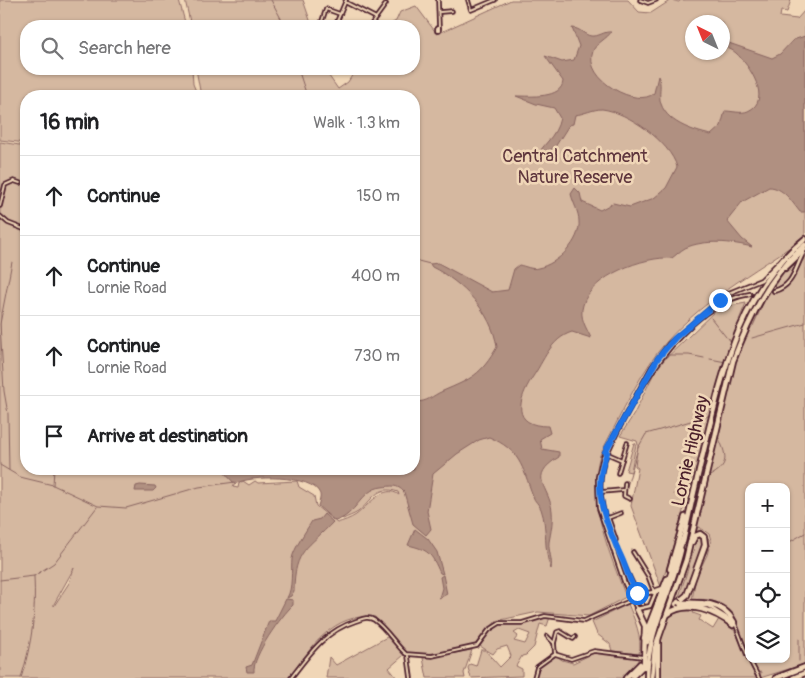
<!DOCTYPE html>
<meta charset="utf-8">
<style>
:root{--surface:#fff;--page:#f6f6f6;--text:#202124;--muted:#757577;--line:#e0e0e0}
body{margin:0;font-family:Pangolin,sans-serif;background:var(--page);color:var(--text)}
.controls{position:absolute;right:15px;bottom:15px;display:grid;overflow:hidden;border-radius:10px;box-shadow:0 1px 4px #0004}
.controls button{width:45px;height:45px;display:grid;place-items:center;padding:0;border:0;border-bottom:1px solid var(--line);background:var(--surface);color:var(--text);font:25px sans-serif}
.compass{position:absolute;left:685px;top:15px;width:45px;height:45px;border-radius:50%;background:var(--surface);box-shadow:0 1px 4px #0004;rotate:317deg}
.stop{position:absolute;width:15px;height:15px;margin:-11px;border:4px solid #1a73e8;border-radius:50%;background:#fff}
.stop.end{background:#1a73e8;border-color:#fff;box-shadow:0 1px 5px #0008}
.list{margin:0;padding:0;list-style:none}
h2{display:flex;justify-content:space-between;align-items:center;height:65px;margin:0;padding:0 20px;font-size:21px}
h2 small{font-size:16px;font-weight:400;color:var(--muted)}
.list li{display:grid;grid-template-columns:32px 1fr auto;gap:15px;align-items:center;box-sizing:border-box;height:80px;padding:0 20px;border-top:1px solid var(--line)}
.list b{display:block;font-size:19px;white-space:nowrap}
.list p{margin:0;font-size:16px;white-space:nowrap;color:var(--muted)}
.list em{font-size:16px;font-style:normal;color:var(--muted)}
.icon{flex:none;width:28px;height:28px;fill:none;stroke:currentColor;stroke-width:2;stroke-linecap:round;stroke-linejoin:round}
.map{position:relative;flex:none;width:805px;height:678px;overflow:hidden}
.search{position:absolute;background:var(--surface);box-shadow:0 1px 4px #0004;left:20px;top:20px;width:400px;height:55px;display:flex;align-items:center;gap:12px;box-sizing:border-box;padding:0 18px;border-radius:20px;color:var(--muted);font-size:19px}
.panel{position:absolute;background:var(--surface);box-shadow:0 1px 4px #0004;left:20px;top:90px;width:400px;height:385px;border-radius:20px}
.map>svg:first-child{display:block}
.green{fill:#d5b8a0;stroke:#906c66;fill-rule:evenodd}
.water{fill:#b09081;stroke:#87635f}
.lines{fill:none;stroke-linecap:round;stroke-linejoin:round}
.stream{stroke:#87635f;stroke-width:1}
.tertiary-tunnel{stroke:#cfb19b;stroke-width:2.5;stroke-dasharray:2.5 1;stroke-linecap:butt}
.minor-casing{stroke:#4a1f2b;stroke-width:5.5}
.tertiary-casing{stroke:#4a1f2b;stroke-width:6}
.primary-casing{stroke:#4a1f2b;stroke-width:8}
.trunk-casing{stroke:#4a1f2b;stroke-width:8}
.motorway-casing{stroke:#4a1f2b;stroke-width:8}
.minor{stroke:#f0d6b7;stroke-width:2}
.tertiary{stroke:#f0d6b7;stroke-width:2.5}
.primary{stroke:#f0d6b7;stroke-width:4}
.trunk{stroke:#f0d6b7;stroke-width:4.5}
.motorway{stroke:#f0d6b7;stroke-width:4.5}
.trunk-bridge-casing{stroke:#4a1f2b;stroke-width:8;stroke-linecap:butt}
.trunk-bridge{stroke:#f0d6b7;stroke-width:4.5}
.route{stroke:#1a73e8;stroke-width:6}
.labels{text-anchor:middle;stroke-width:5;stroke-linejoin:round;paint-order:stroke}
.park-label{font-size:18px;fill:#5f363d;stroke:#f0d6b7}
.street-label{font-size:18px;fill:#4a1f2b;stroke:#f0d6b7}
</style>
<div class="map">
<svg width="805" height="678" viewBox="0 0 805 678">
<rect width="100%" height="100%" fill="#f0d6b7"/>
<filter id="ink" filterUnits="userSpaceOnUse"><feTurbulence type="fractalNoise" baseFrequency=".02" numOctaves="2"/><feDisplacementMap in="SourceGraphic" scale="10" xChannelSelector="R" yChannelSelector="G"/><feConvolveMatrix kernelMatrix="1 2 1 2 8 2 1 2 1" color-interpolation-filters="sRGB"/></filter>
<g filter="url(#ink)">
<g class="green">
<polygon points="0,0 179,0 186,26 26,26 26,69 192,69 193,84 198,96 26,96 26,143 0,140"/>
<polygon points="185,0 303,0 312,26 191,26"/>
<path d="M511,0H628L639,12L651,13L671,0L679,2L680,0H791L787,12L781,11L780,17L797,19L805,10V237C755,272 697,302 658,352C635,382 618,421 600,455C586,500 610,554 626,597L589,616L538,612L496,621L476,646L447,652L411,655L400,649L375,617C334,612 310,647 290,678H0V142L26,146V469H414V96H201L196,69H324L338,89L348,82L356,69H414V26H387L396,21L400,12L416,6L437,34ZM692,22H722V52H692ZM279,475L312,483L343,519C347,517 353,515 358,512C372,501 377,484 398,492L399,495C384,483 368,506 356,515C350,519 343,521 337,523L316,506L314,496L299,487L297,481L258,483L255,481L249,485L243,481L239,483L238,488L233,487L235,484L234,481ZM74,568L69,583L54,606V604Z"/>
<path d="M801,254L788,281L773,290L774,292C792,287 797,271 805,256V664L760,678L761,672L757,673L750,659H786V487H749V657C737,628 733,594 692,600L696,577L707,555L711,540L709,534L698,526L709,539L707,552L699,564L705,551L706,538L696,534L701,504L686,501L661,587L631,506L638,468L635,466L638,445L637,441L620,436L634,414L657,367L718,308L746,303L739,320L753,326L766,297L785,271Z"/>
<polygon points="634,443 636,444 631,472 626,471"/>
<path d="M698,537L703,539C702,553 690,591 678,600Z"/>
<path d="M628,604C634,618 643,638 639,654L612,651L610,644L597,634L592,622Z"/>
<path d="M695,610L693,613L701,616L699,620L713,629L719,619L735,631L756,678H661C657,666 661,624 671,615C676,611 689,611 695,610Z"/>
<path d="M544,617H550L547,626L540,624L534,647L526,655L522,656L516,666L522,669V676L471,678L468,668L470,664L476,666L481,650H485L500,667L511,656L507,646L497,649L493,654L480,646L490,630L500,624H521ZM519,630L530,634L525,644L514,641L518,636L514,633Z"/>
<polygon points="387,637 404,655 389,668 397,678 326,678 329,657 336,665"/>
<polygon points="472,650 464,673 465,678 427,678 423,658"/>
<polygon points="594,653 639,658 636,664 622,678 536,678 538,668 556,655 562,660 573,663"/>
</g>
<g class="water">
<path d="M572,28C580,28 584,35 591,36C599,37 604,31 611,32C608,38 596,43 593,51C582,80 639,109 654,93L658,76C662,84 659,91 660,100C664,122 693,131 711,135L721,126L725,111C733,111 741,114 748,111C773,100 749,65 736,53C733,50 727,48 723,46V41L772,58L780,54L793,40L805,36V212H800C792,202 783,187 769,187L742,202L727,221L742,239L752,247C732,242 705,239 685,248C680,251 676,255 672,258C644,256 591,276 583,305C579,318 586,327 591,338L572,332C550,339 544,361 532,378C518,400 511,426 548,426L550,433L540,439L542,449L559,452V457C526,477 550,487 552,511C553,523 551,531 549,542C548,551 553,560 551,569C543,551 548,528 541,509C539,504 534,501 533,496C522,466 520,450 489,437L479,440L457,454L433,474L427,511L431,529L426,535L413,524L404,492C397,484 392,486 382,487C361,489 356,516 335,521L318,506C319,502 321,498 320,494C313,474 248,475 235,484L221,469H414V402C429,402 431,396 443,391C471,379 481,375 497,347C492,312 462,282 432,267L430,264L438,263L492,292L508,290L514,269L519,265C525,266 532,270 538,268C558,264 581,241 579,221C579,212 573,203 571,194L575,188L580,193L582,202L600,210L613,203L630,207L654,198L666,188L677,167C670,142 628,112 602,109C593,109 584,114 575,115L573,124L569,125L555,147L534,161C541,145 556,138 560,118L554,108L536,104L516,96C530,96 562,99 563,81L545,56L562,62L574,60L579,46Z"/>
<polygon points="140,485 155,486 156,488 153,491 135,491 136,486"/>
<path d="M324,514L333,522C309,548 294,549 294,591L291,596L287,598C293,588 291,570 292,559C293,550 307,529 312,521L320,519Z"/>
<path d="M415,529L428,539L437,552L443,574L440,573C431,553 429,550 408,545Z"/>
<polygon points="443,575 447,594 439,598 442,588 440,577"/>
<path d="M286,599L293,600V605C282,615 252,656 254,672H247L246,667L252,665L269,621H275Z"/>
</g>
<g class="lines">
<g class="stream">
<polyline points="271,0 285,26"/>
<polyline points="298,69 307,96"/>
<polyline points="414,260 430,264"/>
<polyline points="711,318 726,337"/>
<polyline points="728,338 732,343"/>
<polyline points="752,338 805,323"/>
<polyline points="665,355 689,355 704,358"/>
<polyline points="710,359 726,362"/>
<polyline points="710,419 709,416 715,397"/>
<polyline points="0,465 20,477 53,485 98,506 126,508 199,487 235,482"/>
<polyline points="9,470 8,414 4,391 0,324 12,262"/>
<path d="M708,477C731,465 727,456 717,434"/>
<polyline points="53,485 54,469"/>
<polyline points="626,490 638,448 646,434 708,416"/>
<polyline points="674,494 693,484"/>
<polyline points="786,544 805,533"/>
<polyline points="0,580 34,576 54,563 97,507"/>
<polyline points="799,661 799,639"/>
<path d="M21,678C32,643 36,613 34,576"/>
</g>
<g class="tertiary-tunnel">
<polyline points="750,294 774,291"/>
<polyline points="641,605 656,609"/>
<polyline points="661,609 677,607"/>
</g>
<g class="minor-casing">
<g id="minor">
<polyline points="438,0 439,28"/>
<polyline points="468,0 471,10 495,0"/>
<polyline points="640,0 648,3 656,0"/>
<polyline points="345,2 376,18"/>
<polyline points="440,12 452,11"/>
<polyline points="322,21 326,9 340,14"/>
<polyline points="335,26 346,0"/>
<polyline points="370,26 386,4"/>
<rect x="437" y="28" width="2" height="3"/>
<polyline points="0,206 5,185 14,181 20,183"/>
<polyline points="0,216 8,223 26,230"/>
<polyline points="606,453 622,460"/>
<polyline points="618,473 627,443"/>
<polyline points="625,483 624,496 630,499"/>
<polyline points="601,492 623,490"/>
<polyline points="608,517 616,540 614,541"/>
<polyline points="608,518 621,513"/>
<polyline points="633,552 648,576 654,592"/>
<polyline points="735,623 747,655 759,678"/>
<polyline points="547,636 554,643"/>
<polyline points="555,654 554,643 557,632 560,631 573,639 575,637"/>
<polyline points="408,656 411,678"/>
<path d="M291,678C310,653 325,631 356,621C362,619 368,616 374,620C386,628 395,644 406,654L432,656L477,646L489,630L500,623H522L545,616L584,621L632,600"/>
<polyline points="534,678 537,667 555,654 571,659 594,651 643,657"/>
</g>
</g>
<g class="tertiary-casing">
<g id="tertiary">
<path d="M774,291C794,286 795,267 804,252"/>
<path d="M750,294C682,304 630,401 605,458C589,502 617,552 636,591L641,594L654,592L655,594L650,606L637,609L625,584L599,508L598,477L603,457L652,367L669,344L729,293L761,280L778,263"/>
<polyline points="623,565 634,595 642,604"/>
<polyline points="677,606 693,604"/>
<polyline points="692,606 708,606 732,621"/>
</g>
</g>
<g class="primary-casing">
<polyline id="primary" points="785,268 805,249"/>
</g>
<g class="trunk-casing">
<g id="trunk">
<path d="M683,542C690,508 698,475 706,441C724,367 742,289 805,239"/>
<polyline points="670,569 685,517"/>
<polyline points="654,592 663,589"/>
<path d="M680,603C699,602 723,601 734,622"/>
<polyline points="676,604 687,595 705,545 704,537 700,534 695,536 692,542"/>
<polyline points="637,609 645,626 644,667"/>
<path d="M668,614C688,599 716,612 733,625"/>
<polyline points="644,638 667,579"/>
<path d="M647,678C647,632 671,593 681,550"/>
<path d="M652,678L655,648L686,560L733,361C749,319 770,274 805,245"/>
</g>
</g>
<g class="motorway-casing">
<g id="motorway">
<polyline points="658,639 658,678"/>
<polyline points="647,642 683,539"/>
<polyline points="633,676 644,665"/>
<polyline points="626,678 640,664"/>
<polyline points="776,678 805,667"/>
<polyline points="793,678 805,673"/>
</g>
</g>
<use href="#minor" class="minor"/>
<use href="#tertiary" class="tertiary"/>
<use href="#primary" class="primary"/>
<use href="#trunk" class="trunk"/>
<use href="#motorway" class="motorway"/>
<g class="trunk-bridge-casing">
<polyline id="trunk-bridge" points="678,602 680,603"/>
</g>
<use href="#trunk-bridge" class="trunk-bridge"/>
</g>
</g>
<g class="lines" filter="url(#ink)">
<path class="route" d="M637,593C630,583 627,571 623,561C607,526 590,491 607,453L605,452L658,358L675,338L720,300"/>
</g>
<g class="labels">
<g class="park-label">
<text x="575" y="162">Central Catchment<tspan x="575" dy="21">Nature Reserve</tspan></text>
</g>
<g class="street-label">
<text transform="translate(690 451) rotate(-77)" y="6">Lornie Highway</text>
</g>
</g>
</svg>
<div class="controls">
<button>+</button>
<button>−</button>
<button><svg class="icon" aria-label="locate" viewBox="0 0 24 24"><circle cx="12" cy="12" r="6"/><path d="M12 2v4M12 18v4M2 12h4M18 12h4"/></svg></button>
<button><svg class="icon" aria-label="layers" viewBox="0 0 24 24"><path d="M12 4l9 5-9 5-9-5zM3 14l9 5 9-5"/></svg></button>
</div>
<svg class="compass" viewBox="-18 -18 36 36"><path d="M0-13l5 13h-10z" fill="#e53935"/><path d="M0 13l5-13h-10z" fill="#757577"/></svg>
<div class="stop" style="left:637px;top:593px"></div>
<div class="stop end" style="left:720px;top:300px"></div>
<div class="search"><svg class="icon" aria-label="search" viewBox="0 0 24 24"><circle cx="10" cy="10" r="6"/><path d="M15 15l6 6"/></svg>Search here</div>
<section class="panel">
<h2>16 min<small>Walk · 1.3 km</small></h2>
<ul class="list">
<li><svg class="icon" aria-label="ahead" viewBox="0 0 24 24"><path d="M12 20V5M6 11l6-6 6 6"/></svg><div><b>Continue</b></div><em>150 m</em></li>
<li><svg class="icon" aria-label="ahead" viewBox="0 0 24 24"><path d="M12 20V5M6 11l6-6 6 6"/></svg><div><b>Continue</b><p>Lornie Road</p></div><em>400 m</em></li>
<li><svg class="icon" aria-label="ahead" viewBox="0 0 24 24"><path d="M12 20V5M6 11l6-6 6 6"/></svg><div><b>Continue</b><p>Lornie Road</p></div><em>730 m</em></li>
<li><svg class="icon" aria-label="arrive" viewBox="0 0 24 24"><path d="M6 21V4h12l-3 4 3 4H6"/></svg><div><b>Arrive at destination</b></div></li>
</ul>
</section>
</div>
